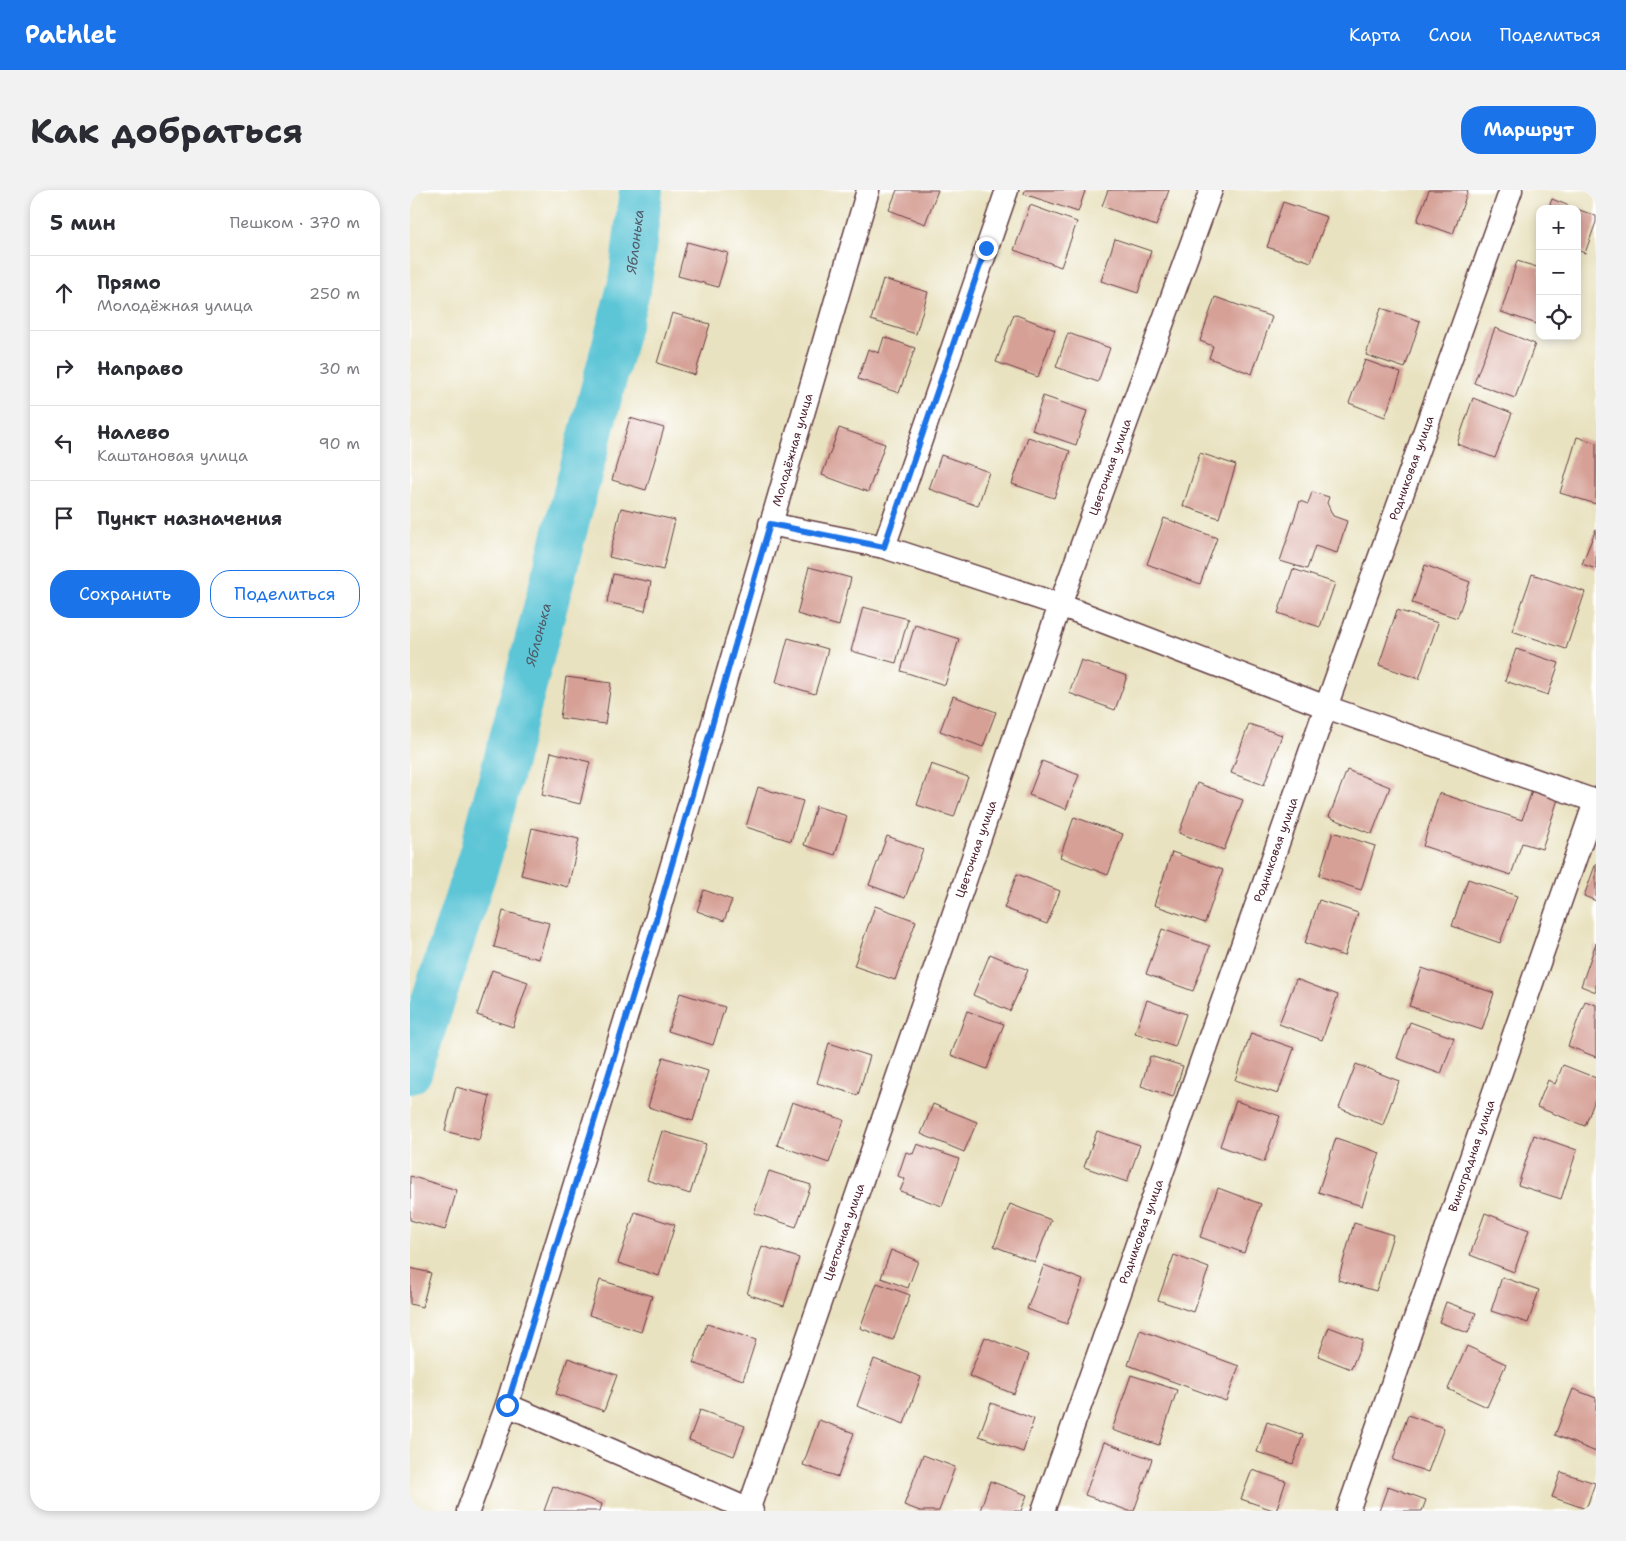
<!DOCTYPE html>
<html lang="ru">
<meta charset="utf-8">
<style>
:root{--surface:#fff;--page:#f2f2f3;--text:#2b2b33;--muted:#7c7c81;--line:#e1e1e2;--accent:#1a73e8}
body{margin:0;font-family:"Shantell Sans",sans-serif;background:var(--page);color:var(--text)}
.controls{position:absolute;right:15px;top:15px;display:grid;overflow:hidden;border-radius:10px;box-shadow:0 2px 8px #0003}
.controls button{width:45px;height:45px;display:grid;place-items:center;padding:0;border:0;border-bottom:1px solid var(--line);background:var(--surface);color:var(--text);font:25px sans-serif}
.stop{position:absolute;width:15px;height:15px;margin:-11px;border:4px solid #1a73e8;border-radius:50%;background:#fff}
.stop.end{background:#1a73e8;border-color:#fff;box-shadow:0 1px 5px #0008}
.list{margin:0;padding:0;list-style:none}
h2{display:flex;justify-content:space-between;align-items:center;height:65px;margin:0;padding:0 20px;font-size:21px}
h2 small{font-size:16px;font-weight:400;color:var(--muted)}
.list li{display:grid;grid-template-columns:32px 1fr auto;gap:15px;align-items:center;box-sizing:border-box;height:75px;padding:0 20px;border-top:1px solid var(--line)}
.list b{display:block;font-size:19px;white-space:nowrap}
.list p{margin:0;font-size:16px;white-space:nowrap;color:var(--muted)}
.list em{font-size:16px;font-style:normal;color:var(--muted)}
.actions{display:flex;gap:10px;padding:15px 20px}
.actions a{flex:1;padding:11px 0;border:1px solid var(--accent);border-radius:20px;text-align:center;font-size:18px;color:var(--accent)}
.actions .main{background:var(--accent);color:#fff}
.icon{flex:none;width:28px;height:28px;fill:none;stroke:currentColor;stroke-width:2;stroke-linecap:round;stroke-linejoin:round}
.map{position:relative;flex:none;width:1186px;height:1321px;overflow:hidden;border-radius:20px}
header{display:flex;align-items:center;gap:30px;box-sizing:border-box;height:70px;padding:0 25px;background:var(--accent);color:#fff}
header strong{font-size:24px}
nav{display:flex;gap:28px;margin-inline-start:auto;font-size:18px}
.intro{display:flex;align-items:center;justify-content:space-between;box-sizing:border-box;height:120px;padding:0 30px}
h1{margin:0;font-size:35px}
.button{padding:12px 22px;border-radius:20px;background:var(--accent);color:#fff;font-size:18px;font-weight:700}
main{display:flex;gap:30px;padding:0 30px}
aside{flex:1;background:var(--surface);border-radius:20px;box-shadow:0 2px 8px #0003}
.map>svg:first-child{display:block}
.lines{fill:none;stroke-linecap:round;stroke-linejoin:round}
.river{stroke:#5bc5d6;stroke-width:44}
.building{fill:#d6a096}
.minor-casing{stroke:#623c41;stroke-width:25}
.minor{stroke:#fff;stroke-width:22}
.route{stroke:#1a73e8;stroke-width:6}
.labels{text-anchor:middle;stroke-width:4.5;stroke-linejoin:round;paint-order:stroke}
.street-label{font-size:12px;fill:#4a1f2b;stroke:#fff}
.water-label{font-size:14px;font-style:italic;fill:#505967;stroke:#fff}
</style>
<header>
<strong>Pathlet</strong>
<nav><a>Карта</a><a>Слои</a><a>Поделиться</a></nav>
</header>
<div class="intro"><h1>Как добраться</h1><a class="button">Маршрут</a></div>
<main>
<aside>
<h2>5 мин<small>Пешком · 370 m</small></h2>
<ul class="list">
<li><svg class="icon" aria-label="ahead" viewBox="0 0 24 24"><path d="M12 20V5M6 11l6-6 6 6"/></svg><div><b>Прямо</b><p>Молодёжная улица</p></div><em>250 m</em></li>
<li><svg class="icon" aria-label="right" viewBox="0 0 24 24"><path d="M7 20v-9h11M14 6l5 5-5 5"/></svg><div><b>Направо</b></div><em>30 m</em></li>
<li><svg class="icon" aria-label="left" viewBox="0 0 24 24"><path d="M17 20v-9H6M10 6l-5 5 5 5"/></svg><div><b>Налево</b><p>Каштановая улица</p></div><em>90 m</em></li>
<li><svg class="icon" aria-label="arrive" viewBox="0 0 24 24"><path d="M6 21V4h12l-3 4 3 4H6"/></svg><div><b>Пункт назначения</b></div></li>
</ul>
<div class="actions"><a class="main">Сохранить</a><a>Поделиться</a></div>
</aside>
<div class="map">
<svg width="1186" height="1321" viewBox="0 0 1186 1321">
<rect width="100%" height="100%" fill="#fff"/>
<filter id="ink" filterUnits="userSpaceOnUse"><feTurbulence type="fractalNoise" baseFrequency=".02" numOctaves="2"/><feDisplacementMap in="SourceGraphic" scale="10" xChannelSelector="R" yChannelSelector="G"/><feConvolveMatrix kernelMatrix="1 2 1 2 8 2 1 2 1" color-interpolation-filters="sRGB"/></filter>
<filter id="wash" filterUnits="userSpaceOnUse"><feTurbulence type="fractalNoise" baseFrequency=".0096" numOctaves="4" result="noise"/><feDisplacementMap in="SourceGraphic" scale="20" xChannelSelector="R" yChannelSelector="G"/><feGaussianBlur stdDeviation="1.12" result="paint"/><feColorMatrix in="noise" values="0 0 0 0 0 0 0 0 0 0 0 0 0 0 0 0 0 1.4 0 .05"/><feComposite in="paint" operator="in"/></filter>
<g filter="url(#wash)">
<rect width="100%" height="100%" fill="#e9e2c0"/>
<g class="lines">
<path class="river" id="s1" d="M0,882L71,663L220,93L231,0"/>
</g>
<g id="blocks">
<g class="building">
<polygon points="487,0 528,0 515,34 479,20"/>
<polygon points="615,0 673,0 675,1 668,22 614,4"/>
<polygon points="698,0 759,0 746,36 692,16"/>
<polygon points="1019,0 1058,0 1043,44 1007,31"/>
<polygon points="1142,9 1167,19 1138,19"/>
<polygon points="873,12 917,27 901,72 857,57"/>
<polygon points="620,15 667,32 651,77 604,60"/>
<polygon points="1167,19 1186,26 1186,32 1175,63 1167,60"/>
<polygon points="705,49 741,61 728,103 691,91"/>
<polygon points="277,52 318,63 308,97 268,86"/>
<polygon points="1107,71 1130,78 1130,135 1091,122"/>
<polygon points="473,89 518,102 506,144 461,130"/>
<polygon points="805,107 862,127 842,184 799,168 803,156 790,151"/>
<polygon points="971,118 1010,131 995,178 956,165"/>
<polygon points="262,123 300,134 285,185 247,173"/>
<polygon points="604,124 645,140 628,187 586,172"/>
<polygon points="1085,138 1125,154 1105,208 1064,193"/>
<polygon points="658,143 700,158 688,192 646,177"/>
<polygon points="474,147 505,158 489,203 448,189 458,159 469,163"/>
<polygon points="955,170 991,183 975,227 939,213"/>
<polygon points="633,206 677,221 666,255 622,240"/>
<polygon points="1063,208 1102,223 1085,268 1047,254"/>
<polygon points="220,228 254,238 236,300 202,290"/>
<polygon points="429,238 475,254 458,302 412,285"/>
<polygon points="618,247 660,261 644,308 602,294"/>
<polygon points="1167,247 1186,253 1186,314 1150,303"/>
<polygon points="790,263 826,275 809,328 773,316"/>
<polygon points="531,265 579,282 568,316 519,299"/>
<polygon points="902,302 919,307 917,313 923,326 937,331 927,363 905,356 897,379 870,371 890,311 898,314"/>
<polygon points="211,318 265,330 253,380 199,367"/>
<polygon points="754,328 807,348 790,394 737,374"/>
<polygon points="1186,339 1186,379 1172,374"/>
<polygon points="1015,375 1060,392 1047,428 1002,413"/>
<polygon points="399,377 441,388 429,436 387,424"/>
<polygon points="883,379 925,393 910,437 868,423"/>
<polygon points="203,384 241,392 235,421 197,412"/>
<polygon points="1122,384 1175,402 1156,459 1102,441"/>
<polygon points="453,417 498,429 486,473 441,461"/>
<polygon points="987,420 1028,433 1009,489 969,475"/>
<polygon points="505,435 549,449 535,495 491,481"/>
<polygon points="378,448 418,459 405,504 366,492"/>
<polygon points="1106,459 1149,473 1138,505 1095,491"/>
<polygon points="671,470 717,486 705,520 659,503"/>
<polygon points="156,487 201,493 195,534 150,528"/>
<polygon points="543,506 586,522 573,557 530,541"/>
<polygon points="839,534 872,545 854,595 821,583"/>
<polygon points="141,562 180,572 170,614 132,605"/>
<polygon points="632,571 669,585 656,619 619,605"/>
<polygon points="521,574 558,587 544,627 507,615"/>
<polygon points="937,580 980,597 962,644 919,627"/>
<polygon points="787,593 833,610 814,660 769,643"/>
<polygon points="1124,595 1150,603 1132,659 1112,653 1101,685 1013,656 1029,603 1112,630"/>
<polygon points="348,597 393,611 381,651 336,637"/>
<polygon points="406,616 437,626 425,665 394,655"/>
<polygon points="664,627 713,644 698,685 650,667"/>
<polygon points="122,638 169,649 158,697 111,685"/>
<polygon points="923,642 965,656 951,700 909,686"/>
<polygon points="477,646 513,659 495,708 459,695"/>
<polygon points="762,662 813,680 795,733 744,715"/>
<polygon points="1186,673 1186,711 1174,706"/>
<polygon points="607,684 650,701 637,734 594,718"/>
<polygon points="1058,689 1107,706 1090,753 1042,736"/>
<polygon points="294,700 322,710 314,731 287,721"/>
<polygon points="909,710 948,723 934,766 895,753"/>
<polygon points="465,716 506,731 485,790 444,776"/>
<polygon points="93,721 139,733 129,769 84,757"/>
<polygon points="752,739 800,756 783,801 736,784"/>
<polygon points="1186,753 1186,802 1171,796"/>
<polygon points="580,764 618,780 600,821 563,805"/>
<polygon points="1012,778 1084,803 1072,840 999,816"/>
<polygon points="82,780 118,792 103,837 67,825"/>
<polygon points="886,789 928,805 912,850 869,834"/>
<polygon points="270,803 315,817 303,855 258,841"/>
<polygon points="737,810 776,824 765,857 725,843"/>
<polygon points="1175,811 1186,815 1186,867 1158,856"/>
<polygon points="557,821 594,834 577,879 541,865"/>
<polygon points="1000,832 1044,848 1031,884 987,868"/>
<polygon points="841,843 884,858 868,904 825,890"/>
<polygon points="419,853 460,866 448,905 407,893"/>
<polygon points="740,866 773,876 763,907 731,896"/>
<polygon points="253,867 298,881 283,931 238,917"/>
<polygon points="946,874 989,891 973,935 929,918"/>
<polygon points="1153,875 1186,888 1186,907 1175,936 1127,917 1138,890 1145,894"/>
<polygon points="46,897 80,906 69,950 35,941"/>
<polygon points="826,911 870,926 854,972 810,956"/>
<polygon points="382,912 434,930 419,973 367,955"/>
<polygon points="523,914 567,932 554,962 511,944"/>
<polygon points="252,941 296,954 280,1004 237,990"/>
<polygon points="687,941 730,955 717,992 674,977"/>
<polygon points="1124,945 1167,960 1151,1009 1108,995"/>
<polygon points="926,948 970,963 952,1016 908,1002"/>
<polygon points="507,954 549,969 532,1016 490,1001 495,989 488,986 496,962 503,964"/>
<polygon points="359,981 401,995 386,1037 344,1023"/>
<polygon points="0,986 47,1000 35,1040 0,1030"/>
<polygon points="808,998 851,1014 834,1063 790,1047"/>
<polygon points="600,1014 641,1030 625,1072 584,1056"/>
<polygon points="225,1022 265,1035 249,1086 208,1073"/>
<polygon points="1075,1023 1119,1040 1104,1082 1060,1065"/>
<polygon points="944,1033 983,1045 966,1101 928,1090"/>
<polygon points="352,1056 389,1068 374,1116 337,1104"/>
<polygon points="481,1060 508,1071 498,1098 471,1088"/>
<polygon points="764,1065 799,1078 783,1122 748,1110"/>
<polygon points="634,1075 673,1090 657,1134 617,1119"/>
<polygon points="0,1078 21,1083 12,1117 0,1114"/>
<polygon points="1092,1087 1129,1100 1118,1133 1081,1121"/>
<polygon points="190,1090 242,1106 231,1142 179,1125"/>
<polygon points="467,1093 500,1105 483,1150 450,1138"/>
<polygon points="1036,1112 1066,1123 1058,1143 1029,1132"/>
<polygon points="297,1134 346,1150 333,1190 283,1173"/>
<polygon points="919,1137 953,1150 941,1179 908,1166"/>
<polygon points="730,1140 829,1176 816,1211 718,1175"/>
<polygon points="575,1147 619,1165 604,1204 559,1186"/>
<polygon points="1057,1156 1096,1174 1077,1217 1038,1199"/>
<polygon points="158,1168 207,1185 194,1221 146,1204"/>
<polygon points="464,1169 511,1187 494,1234 447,1216"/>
<polygon points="721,1185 767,1200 749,1255 702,1240"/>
<polygon points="1163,1199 1186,1208 1186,1262 1145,1245"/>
<polygon points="581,1213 624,1229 613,1262 569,1246"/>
<polygon points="290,1220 335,1236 324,1266 279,1250"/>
<polygon points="998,1225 1034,1238 1018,1282 983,1270"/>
<polygon points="409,1230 444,1243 428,1287 393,1275"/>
<polygon points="857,1232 893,1245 883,1274 847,1262"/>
<polygon points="694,1252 742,1269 724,1321 719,1321 675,1305"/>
<polygon points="513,1265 545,1277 529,1321 510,1321 494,1315"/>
<polygon points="842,1280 876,1291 866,1321 831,1309"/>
<polygon points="1151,1282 1185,1293 1176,1319 1142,1307"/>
<polygon points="580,1291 617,1305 611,1321 570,1321"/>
<polygon points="143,1296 192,1314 190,1321 134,1321"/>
<polygon points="978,1296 1016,1310 1012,1321 969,1321"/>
</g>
</g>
</g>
<g filter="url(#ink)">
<use href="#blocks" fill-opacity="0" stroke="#623c41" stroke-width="1"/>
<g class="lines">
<g class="minor-casing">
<g id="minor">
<polyline points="360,334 474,357 650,415 916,517 1185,611"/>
<polyline points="474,357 597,0"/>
<polyline points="97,1215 342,1321"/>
<path id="s2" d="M58,1321L97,1215L243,740L458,0"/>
<path id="s3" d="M338,1321L650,415L801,0"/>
<path id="s4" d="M633,1321L916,517L1101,0"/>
<path id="s5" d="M938,1321L1186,609"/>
</g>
</g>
<use href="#minor" class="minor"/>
</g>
</g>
<g class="lines" filter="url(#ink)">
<polyline class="route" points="97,1215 243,740 360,334 474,357 576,58"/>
</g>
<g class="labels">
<g class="street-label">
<text dy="4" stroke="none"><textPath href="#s2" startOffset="1110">Молодёжная улица</textPath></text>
<text dy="4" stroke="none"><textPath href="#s3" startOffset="1105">Цветочная улица</textPath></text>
<text dy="4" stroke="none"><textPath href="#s4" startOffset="1106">Родниковая улица</textPath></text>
<text dy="4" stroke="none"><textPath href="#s3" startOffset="700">Цветочная улица</textPath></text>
<text dy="4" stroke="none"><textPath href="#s4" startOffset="701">Родниковая улица</textPath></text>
<text dy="4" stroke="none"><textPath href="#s5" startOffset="376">Виноградная улица</textPath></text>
<text dy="4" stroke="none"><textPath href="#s3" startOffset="295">Цветочная улица</textPath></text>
<text dy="4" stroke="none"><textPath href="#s4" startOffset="296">Родниковая улица</textPath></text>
</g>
<g class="water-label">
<text dy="5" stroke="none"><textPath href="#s1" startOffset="861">Яблонька</textPath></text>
<text dy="5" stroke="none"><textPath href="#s1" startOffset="456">Яблонька</textPath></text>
</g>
</g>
</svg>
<div class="controls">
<button>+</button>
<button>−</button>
<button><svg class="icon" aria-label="locate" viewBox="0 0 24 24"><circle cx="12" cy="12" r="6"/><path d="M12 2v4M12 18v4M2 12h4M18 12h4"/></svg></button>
</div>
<div class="stop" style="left:97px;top:1215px"></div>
<div class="stop end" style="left:576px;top:58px"></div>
</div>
</main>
